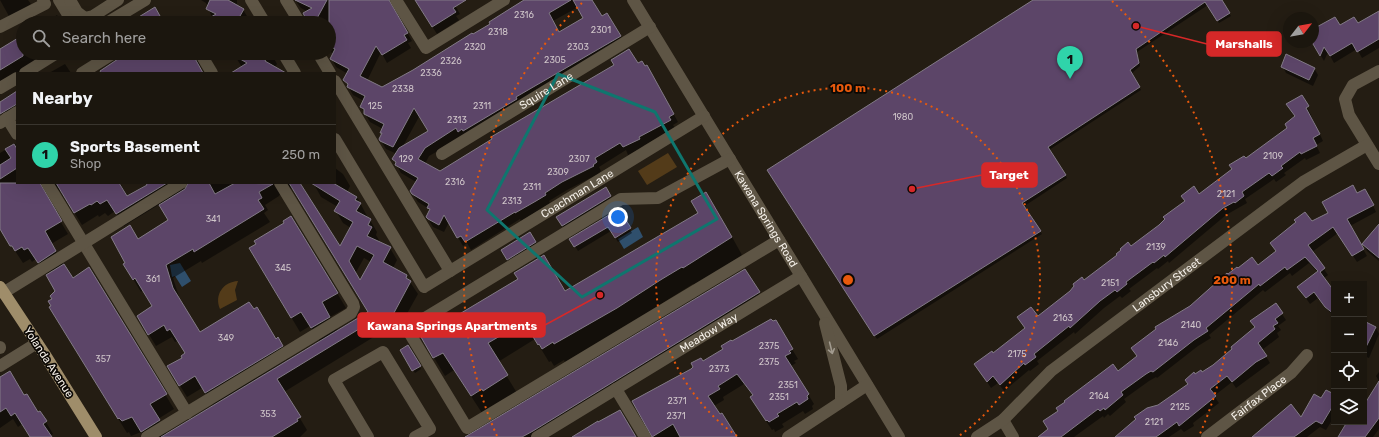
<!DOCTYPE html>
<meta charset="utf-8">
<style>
:root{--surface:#1b160e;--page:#28231c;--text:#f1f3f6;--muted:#a09f9e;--line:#39352e;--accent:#2fd4aa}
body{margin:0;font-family:Rubik,sans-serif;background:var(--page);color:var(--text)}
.controls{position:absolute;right:12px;bottom:12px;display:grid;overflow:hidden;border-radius:0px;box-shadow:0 4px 16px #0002}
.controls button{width:36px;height:36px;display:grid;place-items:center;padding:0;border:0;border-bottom:1px solid var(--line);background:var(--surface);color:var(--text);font:20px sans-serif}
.compass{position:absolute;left:1283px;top:12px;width:36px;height:36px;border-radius:50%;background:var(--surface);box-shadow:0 4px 16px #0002;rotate:59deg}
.you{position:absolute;left:618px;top:217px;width:14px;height:14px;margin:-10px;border:3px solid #fff;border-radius:50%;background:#1a73e8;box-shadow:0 0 0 6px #1a73e833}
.badge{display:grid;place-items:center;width:26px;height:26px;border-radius:50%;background:var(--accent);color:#111;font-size:13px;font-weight:700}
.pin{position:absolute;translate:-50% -33px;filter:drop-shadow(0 1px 2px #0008)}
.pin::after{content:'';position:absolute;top:21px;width:14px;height:12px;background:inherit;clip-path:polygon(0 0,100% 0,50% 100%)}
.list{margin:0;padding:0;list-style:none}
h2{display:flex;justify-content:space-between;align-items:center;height:52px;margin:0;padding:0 16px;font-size:17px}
h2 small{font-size:13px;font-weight:400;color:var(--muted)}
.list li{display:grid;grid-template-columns:26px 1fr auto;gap:12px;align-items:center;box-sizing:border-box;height:60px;padding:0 16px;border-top:1px solid var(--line)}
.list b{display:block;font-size:15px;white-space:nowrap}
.list p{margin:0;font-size:13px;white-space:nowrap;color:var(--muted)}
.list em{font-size:13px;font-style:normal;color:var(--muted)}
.icon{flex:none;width:22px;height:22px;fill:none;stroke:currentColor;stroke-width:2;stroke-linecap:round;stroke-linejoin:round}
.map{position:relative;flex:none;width:1379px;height:437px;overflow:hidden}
.search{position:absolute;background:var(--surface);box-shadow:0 4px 16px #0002;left:16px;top:16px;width:320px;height:44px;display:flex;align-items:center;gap:10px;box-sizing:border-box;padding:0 14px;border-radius:22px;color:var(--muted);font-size:15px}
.panel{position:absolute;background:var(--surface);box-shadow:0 4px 16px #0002;left:16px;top:72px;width:320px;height:112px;border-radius:0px}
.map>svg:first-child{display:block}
.green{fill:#533b19}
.water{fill:#2f4f6c}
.shadow{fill:#0007;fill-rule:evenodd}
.building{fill:#5c4568;stroke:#827a86;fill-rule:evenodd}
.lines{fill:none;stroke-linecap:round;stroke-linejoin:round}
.minor{stroke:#5e5545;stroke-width:12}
.major{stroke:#9f8d6a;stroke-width:12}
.oneway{stroke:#a29b8f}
.marked{fill:none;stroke:#0f766e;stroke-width:3;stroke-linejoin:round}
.ring{fill:none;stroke:#e8590c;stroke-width:2;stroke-dasharray:2 4}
.labels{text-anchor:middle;stroke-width:3.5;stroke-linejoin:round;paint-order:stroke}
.number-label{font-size:9px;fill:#cfc5c9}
.street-label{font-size:11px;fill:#f5f0e9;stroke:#0b0804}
.centre{fill:#e8590c;stroke:#0b0804;stroke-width:2}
.ring-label{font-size:12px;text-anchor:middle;font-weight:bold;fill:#e8590c;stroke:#0b0804;stroke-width:3.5;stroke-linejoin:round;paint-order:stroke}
.leader{fill:none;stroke:#d62828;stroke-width:1.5}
.callout-dot{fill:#d62828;stroke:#0b0804;stroke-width:1.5}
.callout{fill:#d62828;stroke:#d62828;stroke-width:1.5}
.callout-label{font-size:12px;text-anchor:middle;font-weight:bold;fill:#fff}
</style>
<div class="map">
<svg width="1379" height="437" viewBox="0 0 1379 437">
<rect width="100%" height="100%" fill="#241d13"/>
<g class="green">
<polygon points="668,153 677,167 647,185 638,171"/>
<path d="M238,281L235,290L237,300L220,309C214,295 223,282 238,281Z"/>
</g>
<g class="water">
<polygon points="638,227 643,237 624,249 618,239"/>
<polygon points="180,263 191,281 182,287 175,276 172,277 170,265"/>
</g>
<g class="shadow">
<polygon points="0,0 28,0 31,4 10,18"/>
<polygon points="201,0 237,0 237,7 243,10 251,22 203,23 212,17 206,3"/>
<path d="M295,0H327L332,2L335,0H388L412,41L408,43L411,48L387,63L381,52L367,81L382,88L472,36L527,0H585L619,34L625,44L429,156L425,164L440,172L637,65L645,67L647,66L678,122L673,125L675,128L643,146L644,147L628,155L626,150L599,167L601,171L598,174L567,190L549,201L550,203L541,209L521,221L520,219L471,250L467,243L463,246L449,222L444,232L433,227L427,217L430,211L428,208L418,202L411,191L416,182L401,173L394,159L397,154L386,149L380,139L383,129L370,122L361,107L364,101L353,95L345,80L348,74L336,67L332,59L334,54L329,51V23H310L304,14L308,12L301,8ZM578,7L585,18L559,33L553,21ZM420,115L429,131L402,148Z"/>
<polygon points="415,0 452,0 460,14 456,16 459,20 437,34"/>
<polygon points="1034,0 1220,0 1231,16 1219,23 1208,5 1137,52 1140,66 1131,74 1141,90 1049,150 1067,178 1023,207 1042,234 877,339 769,170"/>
<polygon points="155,8 161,19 155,23 140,23"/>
<polygon points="1379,12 1379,48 1362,58 1357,49 1334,63 1328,52 1324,61 1313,42 1313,31 1357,24"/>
<polygon points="57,15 62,23 44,23"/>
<polygon points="23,36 23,53 50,53 0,84 0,50"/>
<polygon points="90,53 107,53 94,60"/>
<polygon points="130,53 222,53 212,59 204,58 199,66 203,73 98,73"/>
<polygon points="233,53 271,53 277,64 274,68 282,73 233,73 242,67"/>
<polygon points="1286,55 1314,68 1318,75 1313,86 1286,73 1282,65"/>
<polygon points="65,64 71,73 49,73"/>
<polygon points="1302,96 1323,141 1316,145 1320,153 1306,160 1305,158 1284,173 1286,175 1276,182 1274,179 1245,199 1247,203 1226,215 1169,263 1168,261 1158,269 1157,268 1129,289 1131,291 1122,298 1120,296 1104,308 1075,334 1074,332 1037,361 1039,364 1030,371 1029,370 1004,391 998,383 991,388 980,371 993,354 1038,318 1159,225 1185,202 1182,197 1199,196 1288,128 1295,117 1287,104"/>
<polygon points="17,97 17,108 4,115 0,108 0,103"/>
<path d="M17,143V183H120L128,197L149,183H300L340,248L351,228L343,223L336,211L338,207L321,197L314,184L335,183V168L343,174L350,186L347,192L357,197L367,216L366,218L370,220L377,232L376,235L379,240L378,242L390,248L397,260L393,268L406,276L418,294L395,335L390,327L284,392L307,430L300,437H145L141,432L131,436L129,432L127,433L59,322L72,279L89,269L174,409L158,419L168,436L320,342L310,326L300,332L259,263L337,293L346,308L330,317L338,332L369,312L293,188L283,189L279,196L265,205L268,210L264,213L270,222L202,263L201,261L173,278L180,300L200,333L276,340L282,346L289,358L213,405L202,388L187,397L176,379L186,354L178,341L175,342L172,337L156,346L145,328L153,306L143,290L141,292L132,277L138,240L169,221L160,204L124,226L115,211L108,216L105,213L99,217L98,215L82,225L61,191L55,188L47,192V199L68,234L51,244L63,264L46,274L36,259L32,262L30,259L23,263L0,228V153ZM364,258L371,262L361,282L355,274Z"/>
<polygon points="605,188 612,200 564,229 557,217"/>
<polygon points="1357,194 1369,197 1376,212 1350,226 1367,256 1357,262 1338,233 1312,252 1328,275 1324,278 1334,292 1334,317 1318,298 1310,304 1303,294 1318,272 1309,263 1292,276 1290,273 1265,292 1263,290 1209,335 1211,338 1198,346 1157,378 1156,377 1149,381 1124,399 1126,402 1110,416 1108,414 1104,418 1103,416 1074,437 1045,437 1117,372 1138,357 1132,348 1277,252 1271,243 1329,213"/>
<polygon points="619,210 632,233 618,242 611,231 578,251 571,240"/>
<polygon points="1379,226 1379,261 1367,251 1364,245"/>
<polygon points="530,234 537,245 509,262 502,250"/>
<polygon points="732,237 742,255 694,286 693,284 672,297 627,326 565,362 564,360 554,366 551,361 549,362 535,339 498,362 517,393 482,413 454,370 445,376 433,356 565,292"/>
<polygon points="745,270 764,301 540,437 467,437"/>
<polygon points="1275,304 1286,320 1278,326 1281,330 1277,333 1279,337 1262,350 1270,363 1236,388 1232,382 1214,396 1219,403 1193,423 1194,426 1184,432 1181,429 1169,437 1116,437 1189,385 1195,376 1202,374 1233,349 1255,328 1252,322"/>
<polygon points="775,321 798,359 794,361 796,363 791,366 814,404 812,406 813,409 805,414 803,411 782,424 784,427 775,432 774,429 772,430 757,407 753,396 744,384 723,397 724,400 714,406 736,437 654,437 633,401 692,370 724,349 731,342"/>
<polygon points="1364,322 1376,328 1379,334 1369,358 1364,356"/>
<polygon points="408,347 421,369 415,373 401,351"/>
<polygon points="1379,372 1379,381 1376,376"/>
<polygon points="0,378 24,397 37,414 40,412 53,434 50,436 51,437 31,437 22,424 18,427 13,419 0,428"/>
<polygon points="1379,383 1379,429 1373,437 1338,437 1347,422 1364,422 1364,407"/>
<polygon points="1334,395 1334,417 1326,430 1320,427 1307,437 1253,437 1301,418 1321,399"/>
</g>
<g class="building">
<polygon points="210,0 228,0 244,9 236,23 201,23 216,14 206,9"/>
<polygon points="295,0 327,0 315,22 305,17 303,13 312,8"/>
<polygon points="329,0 389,0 408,33 404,35 407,40 382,55 376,46 360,76 382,87 413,70 472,33 473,34 490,24 489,22 524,0 571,0 549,13 559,32 583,18 573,0 592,0 602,16 607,13 621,36 516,97 517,99 463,131 462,129 458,132 456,128 425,148 418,159 440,171 492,139 491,137 614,65 611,60 629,49 638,63 642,61 645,66 647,65 674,114 669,117 671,120 639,137 640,139 623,147 620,143 595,158 597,162 593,165 594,166 562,182 545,193 546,195 536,201 515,213 515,212 465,242 461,236 457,238 444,215 439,225 428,219 426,217 430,209 427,208 429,204 412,194 410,191 418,178 395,165 396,162 392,159 399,148 428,131 414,108 393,147 380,141 379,139 382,133 380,133 384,124 364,114 364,109 360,107 365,96 347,87 348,84 343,80 349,69 330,59 335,49 329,46"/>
<polygon points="415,0 466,0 453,8 456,12 432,27"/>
<polygon points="1033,0 1222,0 1230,13 1217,21 1205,2 1136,49 1139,63 1130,70 1140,87 1048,147 1066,175 1022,203 1041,231 874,336 767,170"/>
<polygon points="155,7 160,16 148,23 129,23"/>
<polygon points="1379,11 1379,39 1357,52 1352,43 1330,56 1324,47 1320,56 1313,44 1313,29 1335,17 1340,25 1354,17 1358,23"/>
<polygon points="23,35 23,56 0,70 0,49"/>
<polygon points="121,53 192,53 203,73 101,73 100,71 118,59"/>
<polygon points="230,53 269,53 265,61 286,73 231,73 247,63"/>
<polygon points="1286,54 1315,68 1309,80 1281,67"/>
<polygon points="17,91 17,104 0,114 0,102"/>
<polygon points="1302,95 1309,106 1306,108 1320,134 1313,138 1317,146 1301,154 1300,152 1281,166 1283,168 1272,176 1269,173 1242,192 1244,196 1235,203 1234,202 1223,208 1165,257 1164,255 1154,263 1153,262 1126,282 1127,284 1117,292 1115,290 1100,301 1070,328 1069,326 1034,354 1036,357 1025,365 1024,363 1000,385 993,376 987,382 974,364 992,351 993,353 1025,328 1017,317 1031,307 1038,316 1070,291 1074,286 1073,284 1082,277 1084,280 1117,255 1116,254 1121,250 1120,249 1128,242 1131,246 1159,225 1165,219 1163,217 1185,201 1181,196 1194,186 1199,194 1232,169 1229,165 1244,156 1246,158 1287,128 1285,124 1295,116 1286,104"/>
<polygon points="14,144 17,149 17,168 0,179 0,165 11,158 5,149"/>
<polygon points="0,183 40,183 62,221 45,231 56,251 38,263 28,248 24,250 22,247 15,251 12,246 10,246 0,229"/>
<polygon points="56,183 119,183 127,196 147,185 146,183 167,183 116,214 107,200 100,204 97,201 91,205 90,204 74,213"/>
<polygon points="188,183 209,183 215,194 235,183 273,184 259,192 262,198 258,200 264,209 194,252 193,249 166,265 173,288 200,332 249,302 254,309 257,307 276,339 278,337 283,346 205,393 195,376 179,386 167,366 182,358 181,356 185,353 170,329 167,331 164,325 148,335 137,316 152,306 135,278 133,280 123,264 125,263 111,237 130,225 138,239 168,220 159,205 185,189"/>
<path d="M289,183H300L340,246L353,222L334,211L340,201L311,183H333L357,197L355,200L361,203L356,211L371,219L368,225L372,227L367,236L391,247L383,262L407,275L406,278L411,281L388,324L382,315L277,379L301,417L297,419L298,421L272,437H161L368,312ZM357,246L374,255L360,280L349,261Z"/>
<polygon points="1353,185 1357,193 1365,189 1374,205 1347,219 1364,249 1352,256 1333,227 1308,245 1325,268 1320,272 1334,291 1334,314 1325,307 1314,292 1306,298 1297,287 1318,271 1305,257 1287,270 1285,267 1260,286 1259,284 1206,328 1208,331 1194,340 1153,372 1151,371 1146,374 1121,392 1123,395 1105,410 1104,408 1100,411 1098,409 1061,437 1038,437 1048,429 1043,421 1058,411 1056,408 1065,402 1064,401 1113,364 1118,371 1137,356 1131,348 1156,329 1155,327 1190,306 1227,273 1228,274 1237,267 1238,268 1252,257 1258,265 1276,251 1270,243 1296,222 1294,220 1305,212 1312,221 1328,213 1322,202"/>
<polygon points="606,187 611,196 562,226 556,217"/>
<polygon points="706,192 732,237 683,268 682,267 662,279 617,308 554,344 553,342 542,349 539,344 538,345 524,322 488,343 508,375 483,391 482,389 471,396 443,353 433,358 421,337 518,279 514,273 544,255 565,291 698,213 691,201"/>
<polygon points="619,209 631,228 615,238 608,227 574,247 569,239"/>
<polygon points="291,216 338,293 322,302 330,317 311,328 301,312 291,318 249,248 256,244 254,241 284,223 283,221"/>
<polygon points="1379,224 1379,258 1362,244"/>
<polygon points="530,232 536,242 507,260 501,250"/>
<polygon points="64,264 73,278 89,267 167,394 150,404 160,420 141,432 132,417 122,421 119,418 118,419 49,307 51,306 48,301 52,299 50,296 55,291 46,275"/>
<polygon points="745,269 760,292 533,431 522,437 465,437"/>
<polygon points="1276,303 1283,313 1275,319 1278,323 1273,326 1275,329 1258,343 1267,356 1256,362 1232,382 1227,376 1210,389 1216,396 1179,426 1177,422 1156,437 1115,437 1136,419 1134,417 1147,408 1158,405 1188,384 1185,380 1194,372 1195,374 1201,370 1202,372 1213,365 1232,349 1231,347 1255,327 1250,321"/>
<polygon points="771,319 773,321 776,320 793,349 789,351 791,353 785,356 809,394 807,396 808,399 799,405 797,402 777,414 779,416 769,422 767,420 766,421 750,397 753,395 737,374 718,386 720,389 708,396 720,414 722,413 737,437 680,437 673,424 652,437 632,401 691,369 693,367 691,363 701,358 703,361 723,349 721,346 731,340 732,341"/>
<polygon points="1364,321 1376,327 1364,351"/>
<polygon points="408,345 421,366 412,371 400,350"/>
<polygon points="10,371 24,395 27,394 38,412 40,411 47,421 43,424 52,437 30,437 15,413 11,416 6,408 0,412 0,377"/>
<polygon points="1379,381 1379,418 1365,437 1338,437 1347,422 1364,422 1364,405"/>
<polygon points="1326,390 1334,394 1334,404 1322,424 1316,421 1294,437 1252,437 1291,404 1301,417 1314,394 1321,398"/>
<polygon points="620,410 636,437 572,437 598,421 598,422"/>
</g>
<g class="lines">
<g class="minor">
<polyline points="59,0 73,23"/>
<polyline points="70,0 77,12 85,18 93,16 118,0"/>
<polyline points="251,0 265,23"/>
<polyline points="286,0 300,23"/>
<polyline points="396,0 426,48 504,0"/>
<path id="s1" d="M633,0L899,437"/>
<polyline points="107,23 145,0"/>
<polyline points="167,23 177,23"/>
<polyline points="0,27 45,4 43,0"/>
<polyline points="200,53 212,73"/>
<polyline points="283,53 295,73"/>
<polyline points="318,53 330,73"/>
<polyline points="1379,71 1353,85 1345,99 1349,115 1379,164"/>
<polyline points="25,73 57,53"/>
<polyline points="82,73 114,53"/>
<polyline points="335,81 450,271"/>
<polyline points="0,88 17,78"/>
<polyline points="7,118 17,134"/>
<polyline points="0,123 17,112"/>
<path id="s2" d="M335,139L424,287L704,116"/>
<path id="s3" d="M442,154L650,27"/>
<polyline points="730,159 658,198 621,199 407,329 467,428 779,240"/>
<polyline points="47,183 187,413"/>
<polyline points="3,293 181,183"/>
<polyline points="825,323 841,386 841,402"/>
<polyline points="0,347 0,348"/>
<polyline points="0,366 37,343"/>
<polyline points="616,389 645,437"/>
<polyline points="1003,420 1013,437"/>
<polyline points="147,437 351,313 354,307 353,303 280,183"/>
<polyline points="368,437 334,380 383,352 430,429 415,437"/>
<path id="s4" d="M537,437L801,276"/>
<polyline points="788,437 867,385"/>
<path id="s5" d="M977,437L1003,420L1051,371L1303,182L1367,145"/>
<path id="s6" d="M1207,437L1291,373L1307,355"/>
</g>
<polyline class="major" points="0,287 45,355 96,437"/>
</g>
<defs><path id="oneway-shaft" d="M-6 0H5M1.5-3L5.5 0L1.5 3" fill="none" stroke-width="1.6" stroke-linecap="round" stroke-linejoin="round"/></defs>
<use class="oneway" href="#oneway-shaft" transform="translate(831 348) rotate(76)"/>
<path class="marked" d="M558,74L655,112L717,219L582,297L487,210Z"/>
<g class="ring">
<path d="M737 436A192 192 0 1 1 959 436"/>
<path d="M497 436A384 384 0 0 1 584 1M1112 1A384 384 0 0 1 1199 436"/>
</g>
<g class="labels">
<g class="number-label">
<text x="524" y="18">2316</text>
<text x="601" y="33">2301</text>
<text x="498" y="35">2318</text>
<text x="475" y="50">2320</text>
<text x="578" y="50">2303</text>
<text x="555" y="63">2305</text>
<text x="451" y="64">2326</text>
<text x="431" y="76">2336</text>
<text x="403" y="92">2338</text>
<text x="375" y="109">125</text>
<text x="482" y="109">2311</text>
<text x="903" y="120">1980</text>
<text x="457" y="123">2313</text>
<text x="1273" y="159">2109</text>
<text x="406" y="162">129</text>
<text x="579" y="162">2307</text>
<text x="558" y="175">2309</text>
<text x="455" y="185">2316</text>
<text x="532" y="190">2311</text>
<text x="1226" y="197">2121</text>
<text x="512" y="204">2313</text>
<text x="213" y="222">341</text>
<text x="1156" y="250">2139</text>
<text x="283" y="271">345</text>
<text x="153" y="282">361</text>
<text x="1110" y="286">2151</text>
<text x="1063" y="321">2163</text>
<text x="1191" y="328">2140</text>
<text x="226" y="341">349</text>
<text x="1168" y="346">2146</text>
<text x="769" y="349">2375</text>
<text x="1017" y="357">2175</text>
<text x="103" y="362">357</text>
<text x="769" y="365">2375</text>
<text x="719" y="372">2373</text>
<text x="788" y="388">2351</text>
<text x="1099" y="399">2164</text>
<text x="779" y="400">2351</text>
<text x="677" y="404">2371</text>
<text x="1180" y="410">2125</text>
<text x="268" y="417">353</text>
<text x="676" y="419">2371</text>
<text x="1154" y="425">2121</text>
</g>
<g class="street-label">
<text dy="4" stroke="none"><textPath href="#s3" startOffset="122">Squire Lane</textPath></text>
<text dy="4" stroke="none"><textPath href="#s2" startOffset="352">Coachman Lane</textPath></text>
<text dy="4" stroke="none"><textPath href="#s1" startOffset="256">Kawana Springs Road</textPath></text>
<text dy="4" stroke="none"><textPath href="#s5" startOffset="244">Lansbury Street</textPath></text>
<text dy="4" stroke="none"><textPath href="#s4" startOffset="201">Meadow Way</textPath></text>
<text transform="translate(49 362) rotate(57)" y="4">Yolanda Avenue</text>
<text dy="4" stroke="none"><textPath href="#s6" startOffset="65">Fairfax Place</textPath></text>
</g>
</g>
<circle cx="848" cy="280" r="6" class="centre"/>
<g class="ring-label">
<text x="848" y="92">100 m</text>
<text x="1232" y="284">200 m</text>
</g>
<path class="leader" d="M1136 26L1207 44M912 189L982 175M600 295L545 325"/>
<g class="callout-dot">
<circle cx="1136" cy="26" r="4"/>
<circle cx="912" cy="189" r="4"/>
<circle cx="600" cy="295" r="4"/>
</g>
<g class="callout">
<rect x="1207" y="32" width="74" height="24" rx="4"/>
<rect x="982" y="163" width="55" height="24" rx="4"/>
<rect x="358" y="313" width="187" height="24" rx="4"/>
</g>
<g class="callout-label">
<text x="1244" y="48">Marshalls</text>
<text x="1009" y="179">Target</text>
<text x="452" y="330">Kawana Springs Apartments</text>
</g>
</svg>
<div class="controls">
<button>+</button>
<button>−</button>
<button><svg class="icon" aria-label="locate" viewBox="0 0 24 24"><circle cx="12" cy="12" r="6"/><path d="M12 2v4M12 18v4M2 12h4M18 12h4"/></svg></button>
<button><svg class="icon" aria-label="layers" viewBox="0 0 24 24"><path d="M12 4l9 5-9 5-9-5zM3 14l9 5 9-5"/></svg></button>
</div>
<svg class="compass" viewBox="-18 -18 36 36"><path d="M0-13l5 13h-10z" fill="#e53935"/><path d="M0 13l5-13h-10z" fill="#a09f9e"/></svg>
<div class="you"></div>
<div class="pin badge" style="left:1070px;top:79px">1</div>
<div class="search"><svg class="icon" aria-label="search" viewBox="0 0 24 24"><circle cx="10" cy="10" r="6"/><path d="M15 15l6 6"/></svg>Search here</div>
<section class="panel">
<h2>Nearby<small></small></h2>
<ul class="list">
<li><span class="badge">1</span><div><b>Sports Basement</b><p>Shop</p></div><em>250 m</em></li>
</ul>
</section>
</div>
